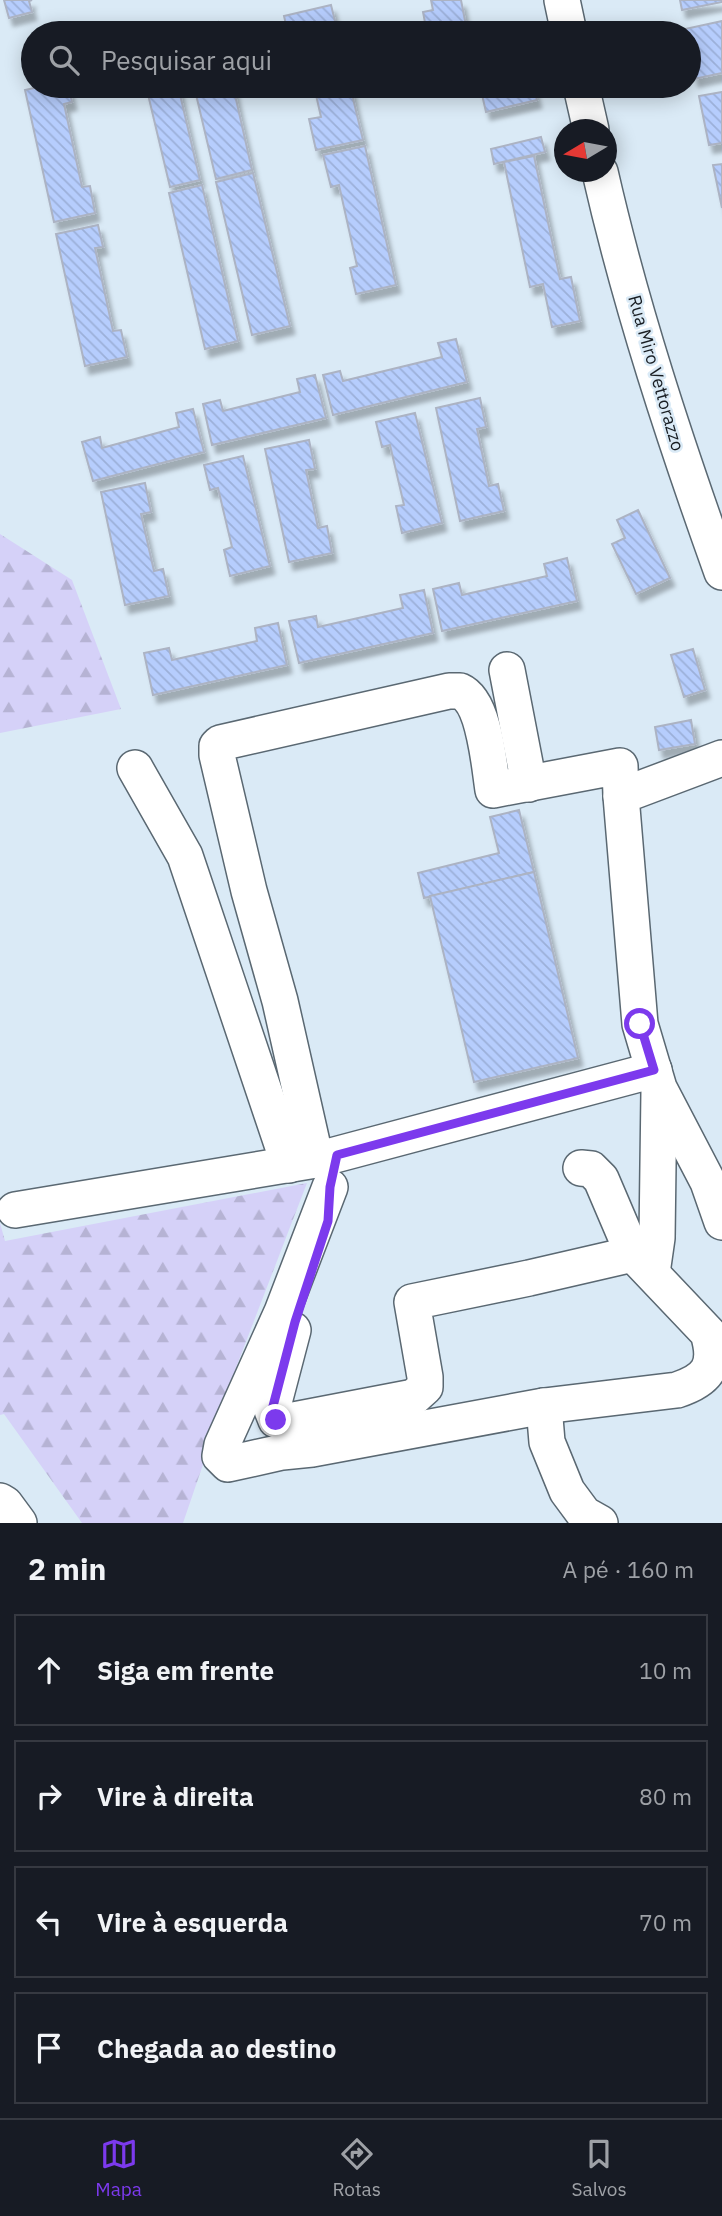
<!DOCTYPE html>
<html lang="pt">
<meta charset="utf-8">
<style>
:root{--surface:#171b24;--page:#20242c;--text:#f1f3f6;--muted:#9ea1a6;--line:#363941;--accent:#7c3aed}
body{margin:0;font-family:"IBM Plex Sans",sans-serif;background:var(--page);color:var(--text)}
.compass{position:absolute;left:554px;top:119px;width:63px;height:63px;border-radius:50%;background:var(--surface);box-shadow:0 4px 18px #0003;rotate:260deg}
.stop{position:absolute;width:21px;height:21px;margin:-16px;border:5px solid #7c3aed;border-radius:50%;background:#fff}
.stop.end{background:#7c3aed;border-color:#fff;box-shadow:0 2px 7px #0008}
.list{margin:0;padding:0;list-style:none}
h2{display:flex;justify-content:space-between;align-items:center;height:91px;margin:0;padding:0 28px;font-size:30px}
h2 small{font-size:23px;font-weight:400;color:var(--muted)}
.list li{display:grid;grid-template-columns:46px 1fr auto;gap:21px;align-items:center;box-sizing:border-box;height:112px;margin:0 14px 14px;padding:0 14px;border:2px solid var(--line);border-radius:0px}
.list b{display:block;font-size:26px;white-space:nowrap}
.list em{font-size:23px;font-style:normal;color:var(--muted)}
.icon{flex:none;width:38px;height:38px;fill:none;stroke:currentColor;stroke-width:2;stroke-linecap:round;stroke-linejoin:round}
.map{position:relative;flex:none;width:722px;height:1523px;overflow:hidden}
.search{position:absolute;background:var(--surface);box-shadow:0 4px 18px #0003;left:21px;right:21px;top:21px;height:77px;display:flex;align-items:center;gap:18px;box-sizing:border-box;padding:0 24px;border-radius:38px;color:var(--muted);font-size:26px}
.sheet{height:595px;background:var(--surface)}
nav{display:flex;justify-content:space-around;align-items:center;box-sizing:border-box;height:98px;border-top:2px solid var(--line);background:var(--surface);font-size:19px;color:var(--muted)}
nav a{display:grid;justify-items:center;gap:4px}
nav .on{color:var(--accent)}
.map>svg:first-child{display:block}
.forest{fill:url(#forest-firs)}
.building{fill:url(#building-back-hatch);stroke:#acb3c3;stroke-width:2;filter:url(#shadow)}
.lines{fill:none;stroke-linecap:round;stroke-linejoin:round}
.minor-casing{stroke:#5a6872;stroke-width:38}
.minor{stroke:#fff;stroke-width:35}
.route{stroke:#7c3aed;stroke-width:9}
.labels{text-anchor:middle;stroke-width:5;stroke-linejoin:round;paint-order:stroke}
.street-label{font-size:18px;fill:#181d22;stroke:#daeaf6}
</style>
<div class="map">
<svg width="722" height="1523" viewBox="0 0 722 1523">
<defs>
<pattern id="forest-firs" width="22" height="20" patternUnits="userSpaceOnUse" patternTransform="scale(1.75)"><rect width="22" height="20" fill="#d5d1f8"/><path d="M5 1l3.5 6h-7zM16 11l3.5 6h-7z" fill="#b6b3d4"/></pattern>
<pattern id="building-back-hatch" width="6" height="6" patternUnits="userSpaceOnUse" patternTransform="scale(1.75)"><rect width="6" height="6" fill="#b6cdfd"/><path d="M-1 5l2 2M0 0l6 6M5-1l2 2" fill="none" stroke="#9cb0d9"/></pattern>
<filter id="shadow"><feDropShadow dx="4.5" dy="8" stdDeviation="2" flood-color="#0004"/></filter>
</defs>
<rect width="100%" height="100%" fill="#daeaf6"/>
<g class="forest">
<polygon points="0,534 72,580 121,709 0,733"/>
<polygon points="307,1183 237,1365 183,1523 82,1523 4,1414 0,1415 0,1223 5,1241"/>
</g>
<g class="building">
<polygon points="4,0 32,0 29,1 32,12 9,18"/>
<polygon points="431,0 461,0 467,31 427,33 423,12 433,10"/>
<polygon points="680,0 722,0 722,2 682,10"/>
<polygon points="331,5 338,33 288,33 284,16"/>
<polygon points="722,21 722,73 694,79 689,51 689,33 685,33 685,29"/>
<polygon points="218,22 221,33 182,33 181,31"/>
<polygon points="43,86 68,86 72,102 64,104 82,187 90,186 95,213 54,222 25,90"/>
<polygon points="146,86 178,86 200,180 170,187"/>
<polygon points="194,86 233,86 252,170 216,179"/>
<polygon points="314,86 350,86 363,140 316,150 309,119 321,117"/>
<polygon points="480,86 533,86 537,100 486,112"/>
<polygon points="722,92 722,143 709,145 699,96"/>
<polygon points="541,137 545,152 494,164 491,149"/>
<polygon points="365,146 396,285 356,294 350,268 357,266 339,185 331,187 323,155"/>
<polygon points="534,156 560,279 571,277 580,321 552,327 543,284 530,287 504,162"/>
<polygon points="722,164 722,208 713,165"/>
<polygon points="253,173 290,326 252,335 216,182"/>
<polygon points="202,185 238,341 205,349 169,193"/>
<polygon points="98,225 103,247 95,248 113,331 121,330 127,357 85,366 56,234"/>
<polygon points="456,339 467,382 333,415 323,375 340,371 343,381 442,357 438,343"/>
<polygon points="315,375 326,418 212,445 203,404 220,400 223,411 300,392 297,379"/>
<polygon points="480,398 486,427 477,429 489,486 498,484 504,511 460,521 436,408"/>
<polygon points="193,409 204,452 93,481 82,442 100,437 102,448 179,427 176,413"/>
<polygon points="415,413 442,523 402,533 396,506 404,505 390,445 382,447 376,422"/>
<polygon points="309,440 315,469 306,470 318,528 327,526 332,553 289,562 265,449"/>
<polygon points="243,456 270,566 230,576 224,550 232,547 218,488 210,490 204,465"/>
<polygon points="145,483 151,512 141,514 154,571 163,569 169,596 125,605 101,492"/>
<polygon points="638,510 670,578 636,594 612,544 625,538 617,520"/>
<polygon points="567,558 577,601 442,631 433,589 459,583 462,595 547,576 544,564"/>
<polygon points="424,590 433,633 299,663 289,621 316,616 318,627 403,608 400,595"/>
<polygon points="278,623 287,665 153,695 144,653 169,648 172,660 257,641 255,628"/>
<polygon points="693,649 705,690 684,697 671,655"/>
<polygon points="691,720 695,744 659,750 655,727"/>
<polygon points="519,810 534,872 424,898 418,873 499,853 490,817"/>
<polygon points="534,872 578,1058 474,1082 430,896"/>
</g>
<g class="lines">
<g class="minor-casing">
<g id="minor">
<polyline points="562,0 569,33"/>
<polyline points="581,86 591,130"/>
<path d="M600,172C631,308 675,441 722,572"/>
<polyline points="507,670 529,784"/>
<polyline points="722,758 621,796 640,1024 659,1088 708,1182 722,1222"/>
<polyline points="135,768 185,856 289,1165"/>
<path d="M316,1160L280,1001L249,891L217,755V746L220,743L449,691H460C485,702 489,765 493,790L620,766L621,796"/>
<path d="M330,1187L282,1312L222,1445L220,1456L228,1464L282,1452L312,1449L544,1406L677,1390C708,1380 718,1366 708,1333L633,1254L601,1179L591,1169L581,1168"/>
<polyline points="15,1210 316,1160 654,1070"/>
<polyline points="652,1273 657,1238 659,1091"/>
<polyline points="293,1330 272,1410 276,1420 283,1422 299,1419 414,1397 425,1387 425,1377 412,1302 529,1278 633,1254"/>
<polyline points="544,1406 547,1442 567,1491 584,1514 600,1523"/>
<polyline points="0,1501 5,1504 19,1523"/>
</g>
</g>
<use href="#minor" class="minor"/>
</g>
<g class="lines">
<polyline class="route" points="276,1420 272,1410 295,1322 328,1221 330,1187 337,1155 654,1070 640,1024"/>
</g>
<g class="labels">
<g class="street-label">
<text transform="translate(656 373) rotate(74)" y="6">Rua Miro Vettorazzo</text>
</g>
</g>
</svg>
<svg class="compass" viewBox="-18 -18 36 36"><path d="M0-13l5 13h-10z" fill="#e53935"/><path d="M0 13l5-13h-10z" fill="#9ea1a6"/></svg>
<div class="stop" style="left:640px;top:1024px"></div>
<div class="stop end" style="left:276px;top:1420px"></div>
<div class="search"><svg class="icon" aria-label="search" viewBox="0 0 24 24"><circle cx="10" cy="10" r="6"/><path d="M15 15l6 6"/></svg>Pesquisar aqui</div>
</div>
<section class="sheet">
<h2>2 min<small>A pé · 160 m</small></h2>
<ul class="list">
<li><svg class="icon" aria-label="ahead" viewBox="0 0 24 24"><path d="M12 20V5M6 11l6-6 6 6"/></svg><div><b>Siga em frente</b></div><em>10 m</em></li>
<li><svg class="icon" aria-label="right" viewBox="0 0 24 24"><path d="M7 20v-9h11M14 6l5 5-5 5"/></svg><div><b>Vire à direita</b></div><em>80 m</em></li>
<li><svg class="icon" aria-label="left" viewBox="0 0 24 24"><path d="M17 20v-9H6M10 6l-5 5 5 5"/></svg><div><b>Vire à esquerda</b></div><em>70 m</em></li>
<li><svg class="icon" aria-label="arrive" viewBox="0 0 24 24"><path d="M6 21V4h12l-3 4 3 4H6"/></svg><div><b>Chegada ao destino</b></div></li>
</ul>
</section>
<nav>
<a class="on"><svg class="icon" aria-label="map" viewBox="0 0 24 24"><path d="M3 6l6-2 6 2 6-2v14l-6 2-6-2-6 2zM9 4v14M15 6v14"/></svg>Mapa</a>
<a><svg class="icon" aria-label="directions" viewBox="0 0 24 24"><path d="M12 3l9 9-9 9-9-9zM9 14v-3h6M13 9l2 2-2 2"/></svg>Rotas</a>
<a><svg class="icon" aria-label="saved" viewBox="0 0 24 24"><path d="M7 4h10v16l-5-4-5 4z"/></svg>Salvos</a>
</nav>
